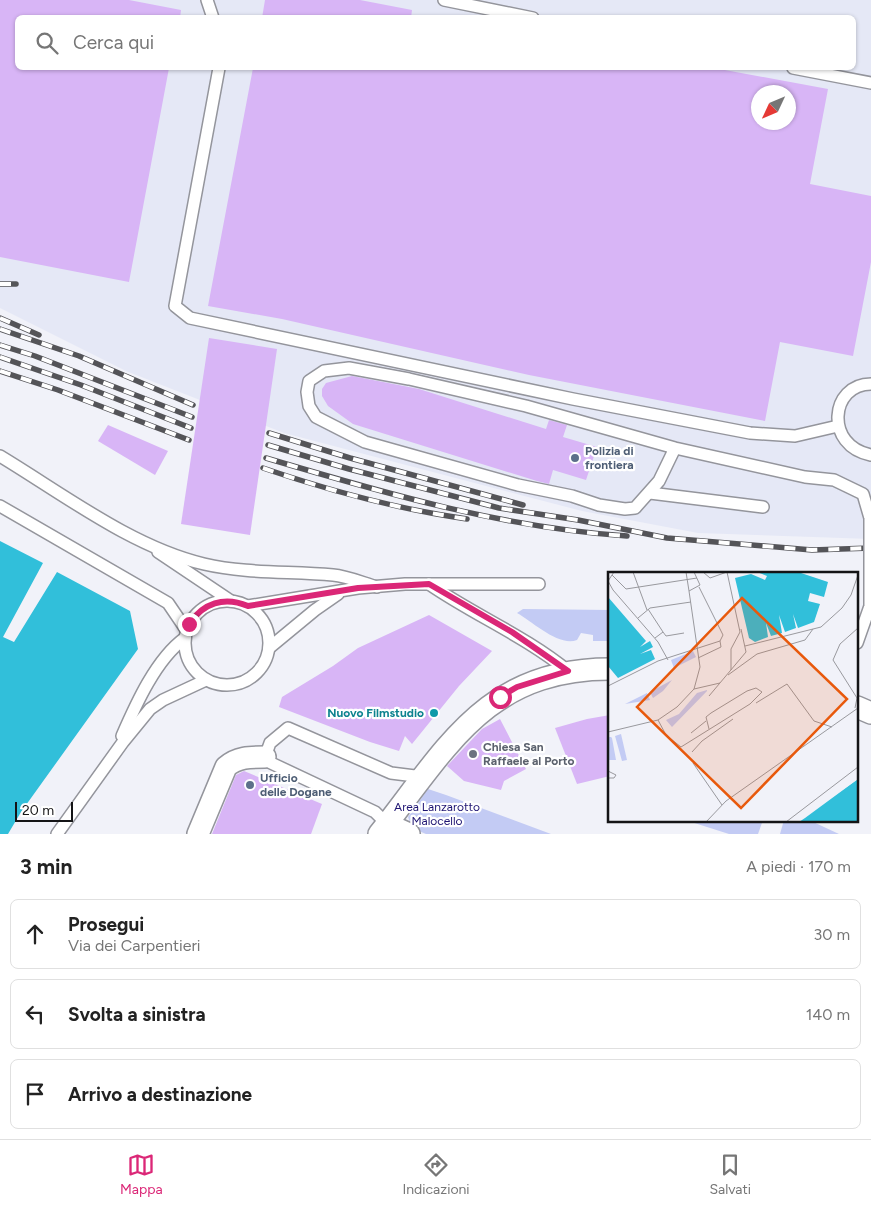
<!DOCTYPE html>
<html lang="it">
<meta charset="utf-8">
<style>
:root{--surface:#fff;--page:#f6f6f6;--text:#222;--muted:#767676;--line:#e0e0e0;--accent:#db2777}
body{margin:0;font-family:Figtree,sans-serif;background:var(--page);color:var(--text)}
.compass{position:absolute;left:751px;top:85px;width:45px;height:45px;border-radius:50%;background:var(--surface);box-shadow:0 1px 4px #0004;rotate:226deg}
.scale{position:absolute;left:15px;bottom:12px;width:58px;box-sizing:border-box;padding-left:5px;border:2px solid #141416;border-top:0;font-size:14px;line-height:18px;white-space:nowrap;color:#141416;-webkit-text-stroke:4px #fff;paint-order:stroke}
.stop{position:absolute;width:15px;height:15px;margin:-11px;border:4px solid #db2777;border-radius:50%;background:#fff}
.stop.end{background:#db2777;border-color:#fff;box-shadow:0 1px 5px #0008}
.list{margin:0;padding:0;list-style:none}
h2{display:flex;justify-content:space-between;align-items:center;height:65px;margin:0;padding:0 20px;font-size:21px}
h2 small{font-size:16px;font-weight:400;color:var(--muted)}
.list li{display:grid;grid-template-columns:32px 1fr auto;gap:15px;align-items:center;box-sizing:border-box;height:70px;margin:0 10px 10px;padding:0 10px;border:1px solid var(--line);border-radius:8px}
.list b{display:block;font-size:19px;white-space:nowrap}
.list p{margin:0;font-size:16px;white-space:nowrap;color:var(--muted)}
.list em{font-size:16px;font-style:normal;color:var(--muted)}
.icon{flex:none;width:28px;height:28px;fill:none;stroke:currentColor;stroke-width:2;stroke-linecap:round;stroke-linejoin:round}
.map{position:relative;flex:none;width:871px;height:834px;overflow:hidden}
.search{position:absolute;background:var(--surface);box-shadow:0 1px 4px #0004;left:15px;right:15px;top:15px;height:55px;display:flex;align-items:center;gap:12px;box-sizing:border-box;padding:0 18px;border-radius:8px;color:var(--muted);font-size:19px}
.sheet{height:305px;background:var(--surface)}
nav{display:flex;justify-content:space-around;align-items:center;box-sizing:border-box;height:70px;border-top:1px solid var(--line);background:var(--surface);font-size:14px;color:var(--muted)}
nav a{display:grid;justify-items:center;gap:2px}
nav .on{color:var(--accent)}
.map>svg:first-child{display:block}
.built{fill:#e5e8f6;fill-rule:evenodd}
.green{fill:#c3cbf4}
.water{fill:#31bfda}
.building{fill:#d8b5f6;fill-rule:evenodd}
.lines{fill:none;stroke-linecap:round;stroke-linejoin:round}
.lane-casing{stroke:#94959c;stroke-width:14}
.street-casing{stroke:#94959c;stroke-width:24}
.lane{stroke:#fff;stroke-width:11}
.street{stroke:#fff;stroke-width:21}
.rail-casing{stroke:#545458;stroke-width:5.5}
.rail{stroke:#fff;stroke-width:4;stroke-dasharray:11;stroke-linecap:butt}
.lane-bridge-casing{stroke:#94959c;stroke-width:14;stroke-linecap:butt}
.lane-bridge{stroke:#fff;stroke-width:11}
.route{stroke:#db2777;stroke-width:6}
.service-dot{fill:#5c6f8a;stroke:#fff;stroke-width:2}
.culture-dot{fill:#0f9aa8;stroke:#fff;stroke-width:2}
.worship-dot{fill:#6b7280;stroke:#fff;stroke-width:2}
.labels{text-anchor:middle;stroke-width:4.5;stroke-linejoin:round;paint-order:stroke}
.service-label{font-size:12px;font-weight:bold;fill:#4e5e75;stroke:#fff;text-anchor:start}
.culture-label{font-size:12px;font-weight:bold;fill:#0d838f;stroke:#fff;text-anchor:end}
.worship-label{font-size:12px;font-weight:bold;fill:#5b616d;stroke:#fff;text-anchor:start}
.park-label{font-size:12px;fill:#1e1472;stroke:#fff}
.inset-road{fill:none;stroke:#99999e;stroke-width:1}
.view{fill:#e8590c;fill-opacity:0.15;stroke:#e8590c;stroke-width:2.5}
.inset-edge{fill:none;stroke:#141416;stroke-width:2.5}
</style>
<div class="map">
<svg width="871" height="834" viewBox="0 0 871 834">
<rect width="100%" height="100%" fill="#f1f2f9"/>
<path class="built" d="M0,0H871V539L698,533L582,511L284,433L126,371L0,308ZM18,18H854V68H18ZM758,92H788V122H758Z"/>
<g class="green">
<path d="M523,609L610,610V641H593V635L581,633L577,640C559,647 533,622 517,613Z"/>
<polygon points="428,789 446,795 551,834 426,834 412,828 408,817"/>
<polygon points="685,820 763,820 758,834 729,834"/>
<polygon points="784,820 809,820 839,834 780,834"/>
</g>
<polygon class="water" points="0,541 43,563 3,637 14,642 57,572 130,611 138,649 21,812 8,834 0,834"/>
<g class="building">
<polygon points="0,0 129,0 181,10 180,18 18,18 18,68 169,68 129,282 0,257"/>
<polygon points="265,0 360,0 412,10 411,18 262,18"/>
<path d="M253,68H714L828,89L810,184L871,196V262L853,356L780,342L765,421L529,375L282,319L208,306ZM758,92H788V122H758Z"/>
<polygon points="209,338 277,349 250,535 181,524"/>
<polygon points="352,376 419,389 546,429 549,420 567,425 563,437 597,447 586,480 553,470 549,484 537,481 353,424 328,406 322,396 322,389 326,383"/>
<polygon points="108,425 168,451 155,475 98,441"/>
<polygon points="429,615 492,651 459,686 412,744 405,736 399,751 370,742 279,707 282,697 333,666 358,648"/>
<polygon points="610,715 610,776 577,784 555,728 587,719"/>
<polygon points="500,719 526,769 504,781 501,790 464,781 447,766 482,729"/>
<polygon points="244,771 322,804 311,834 212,834 236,775"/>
</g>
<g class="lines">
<g class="lane-casing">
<g id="lane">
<polyline points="207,0 213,18"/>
<polyline points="444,0 533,18"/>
<polyline points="219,68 175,306 190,318 573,399 750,433 795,436 838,426"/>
<polyline points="793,68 871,83"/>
<path d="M871,384C830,384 824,446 871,455"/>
<polyline points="675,448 659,481 635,508 625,509 599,505 572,496 518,485 365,442 316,417 309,406 307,392 309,381 324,371 349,368 409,379 526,406 675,448 805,477 834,480 863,494 870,518"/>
<path d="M0,456C63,494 132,547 204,564C247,574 290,571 333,575C347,576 363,583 377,587"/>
<polyline points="650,493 763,507"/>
<polyline points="0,506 168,603 187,631"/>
<polyline points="158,552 231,601"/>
<path d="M429,584C474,615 525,636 568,671"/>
<circle cx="227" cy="643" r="42"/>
<polyline points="248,606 358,588 405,584 539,584"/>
<polyline points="857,643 870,606"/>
<polyline points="269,648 315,610 338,594"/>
<path d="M122,736C136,704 156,659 185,638"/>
<polyline points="387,824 375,812 271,763 265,757 270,743 288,728 391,773 423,777"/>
<polyline points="57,834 123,742 150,709 163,700 206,680"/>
</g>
</g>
<g class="street-casing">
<g id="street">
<polyline points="857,707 871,713"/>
<polyline points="387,824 409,834"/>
<path d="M198,834L226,767C237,757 250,757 265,757"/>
<path d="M379,834C447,748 486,669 610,669"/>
</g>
</g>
<use href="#lane" class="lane"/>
<use href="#street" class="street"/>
<g class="rail-casing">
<g id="rail">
<polyline points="0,284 16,284"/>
<polyline points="0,318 39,335"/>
<polyline points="0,329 79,356 193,405"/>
<polyline points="0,345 35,356 192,417"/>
<polyline points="0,357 81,385 191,428"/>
<polyline points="0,371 58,390 189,440"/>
<polyline points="269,433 350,458 523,505"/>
<polyline points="268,445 349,469 499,508 578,520 667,538 812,550 871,548"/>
<path d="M266,458C384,493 504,528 627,536"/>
<path d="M263,468C330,491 398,509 467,519"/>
</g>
</g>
<use href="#rail" class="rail"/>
<g class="lane-bridge-casing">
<polyline id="lane-bridge" points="870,518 870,606"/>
</g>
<use href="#lane-bridge" class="lane-bridge"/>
</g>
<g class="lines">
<path class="route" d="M189,624C203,603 224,596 248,606L358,588L429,584L512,632L568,671L517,687L500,697"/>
</g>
<g class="service-dot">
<circle cx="575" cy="458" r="5"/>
<circle cx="250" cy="785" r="5"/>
</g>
<circle class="culture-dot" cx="434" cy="713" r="5"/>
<circle class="worship-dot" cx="473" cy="754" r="5"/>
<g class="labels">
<g class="service-label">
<text x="585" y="455">Polizia di<tspan x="585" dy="14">frontiera</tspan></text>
<text x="260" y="782">Ufficio<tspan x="260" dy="14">delle Dogane</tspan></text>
</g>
<g class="culture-label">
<text x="424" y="717">Nuovo Filmstudio</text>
</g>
<g class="worship-label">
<text x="483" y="751">Chiesa San<tspan x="483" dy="14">Raffaele al Porto</tspan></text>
</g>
<g class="park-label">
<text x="437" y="811">Area Lanzarotto<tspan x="437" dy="14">Malocello</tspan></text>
</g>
</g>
<g transform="translate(608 572)">
<rect width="250" height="250" fill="#f1f2f9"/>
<path d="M85,79L88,85L66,96L63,88ZM64,108L55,119L45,126L42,120ZM99,118V119L64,155L58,148L71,142L89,121ZM39,121L42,128L17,132ZM13,162L19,188L14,189L7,164ZM3,165L4,166L8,188H0V165Z" fill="#c3cbf4"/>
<path d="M149,0H190L220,10L216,25L202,21L200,29L212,32L206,50L190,56L185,42L188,56L177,60L171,43L174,61L163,64L158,51L160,65L147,70L141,66L127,6L143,2L157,8L159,4ZM0,25L38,69L32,75L42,69L45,75L32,82L43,78L47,87L10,106L0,94ZM250,207V250H191L197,246Z" fill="#31bfda"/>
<path d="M250,204V207L189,250L190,248Z" fill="#f1f2f9"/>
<path class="inset-road" d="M6,0L0,9L5,18L50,70L60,88M25,0L39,38M78,0L81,19M95,0L102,6L119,0L132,60L123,77V98M4,3L18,17L89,6M91,15L115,63L112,69M40,37L55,60M30,46L42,36L83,30M47,66L55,60L58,64L76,61M137,74L213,55L234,36L243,23L250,3M120,103L149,82L197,68L205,57M0,114L50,89L112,69L113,75L90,86M86,117L112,111M101,124L138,80L133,57M148,131L179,112L206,149L224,155M247,136L249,126L225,88L232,72L250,56M50,148L58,163L73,175L142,132L154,120L148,116L139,119L103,141L98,145L101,157M0,160L50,148L69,135L86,117L92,95L81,19L92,13L86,0M83,161L98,149M84,180L94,169L125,147M85,191L114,233M0,199L8,203L6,206H0M98,250L118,229L250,136M178,250L250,195"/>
<path class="view" d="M134,26L239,127L133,236L29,135Z"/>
<rect width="250" height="250" class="inset-edge"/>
</g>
</svg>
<svg class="compass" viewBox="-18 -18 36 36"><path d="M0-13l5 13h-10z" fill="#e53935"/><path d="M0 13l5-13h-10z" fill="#767676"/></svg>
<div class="scale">20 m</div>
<div class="stop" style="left:500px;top:697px"></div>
<div class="stop end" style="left:189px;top:624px"></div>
<div class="search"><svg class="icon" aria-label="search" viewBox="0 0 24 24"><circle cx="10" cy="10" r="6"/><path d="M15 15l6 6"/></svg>Cerca qui</div>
</div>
<section class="sheet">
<h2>3 min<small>A piedi · 170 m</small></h2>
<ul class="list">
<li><svg class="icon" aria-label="ahead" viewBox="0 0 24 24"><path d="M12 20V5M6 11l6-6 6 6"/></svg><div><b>Prosegui</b><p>Via dei Carpentieri</p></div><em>30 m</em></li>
<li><svg class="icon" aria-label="left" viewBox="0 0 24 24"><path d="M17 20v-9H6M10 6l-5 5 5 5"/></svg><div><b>Svolta a sinistra</b></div><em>140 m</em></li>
<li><svg class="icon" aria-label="arrive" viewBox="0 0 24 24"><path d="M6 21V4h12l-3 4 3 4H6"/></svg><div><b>Arrivo a destinazione</b></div></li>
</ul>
</section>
<nav>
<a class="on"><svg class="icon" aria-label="map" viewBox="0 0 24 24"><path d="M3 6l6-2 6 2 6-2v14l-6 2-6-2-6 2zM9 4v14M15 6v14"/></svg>Mappa</a>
<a><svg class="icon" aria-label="directions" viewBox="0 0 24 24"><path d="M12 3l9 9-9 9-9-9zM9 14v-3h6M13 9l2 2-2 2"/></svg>Indicazioni</a>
<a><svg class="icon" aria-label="saved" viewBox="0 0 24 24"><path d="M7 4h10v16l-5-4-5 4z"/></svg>Salvati</a>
</nav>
